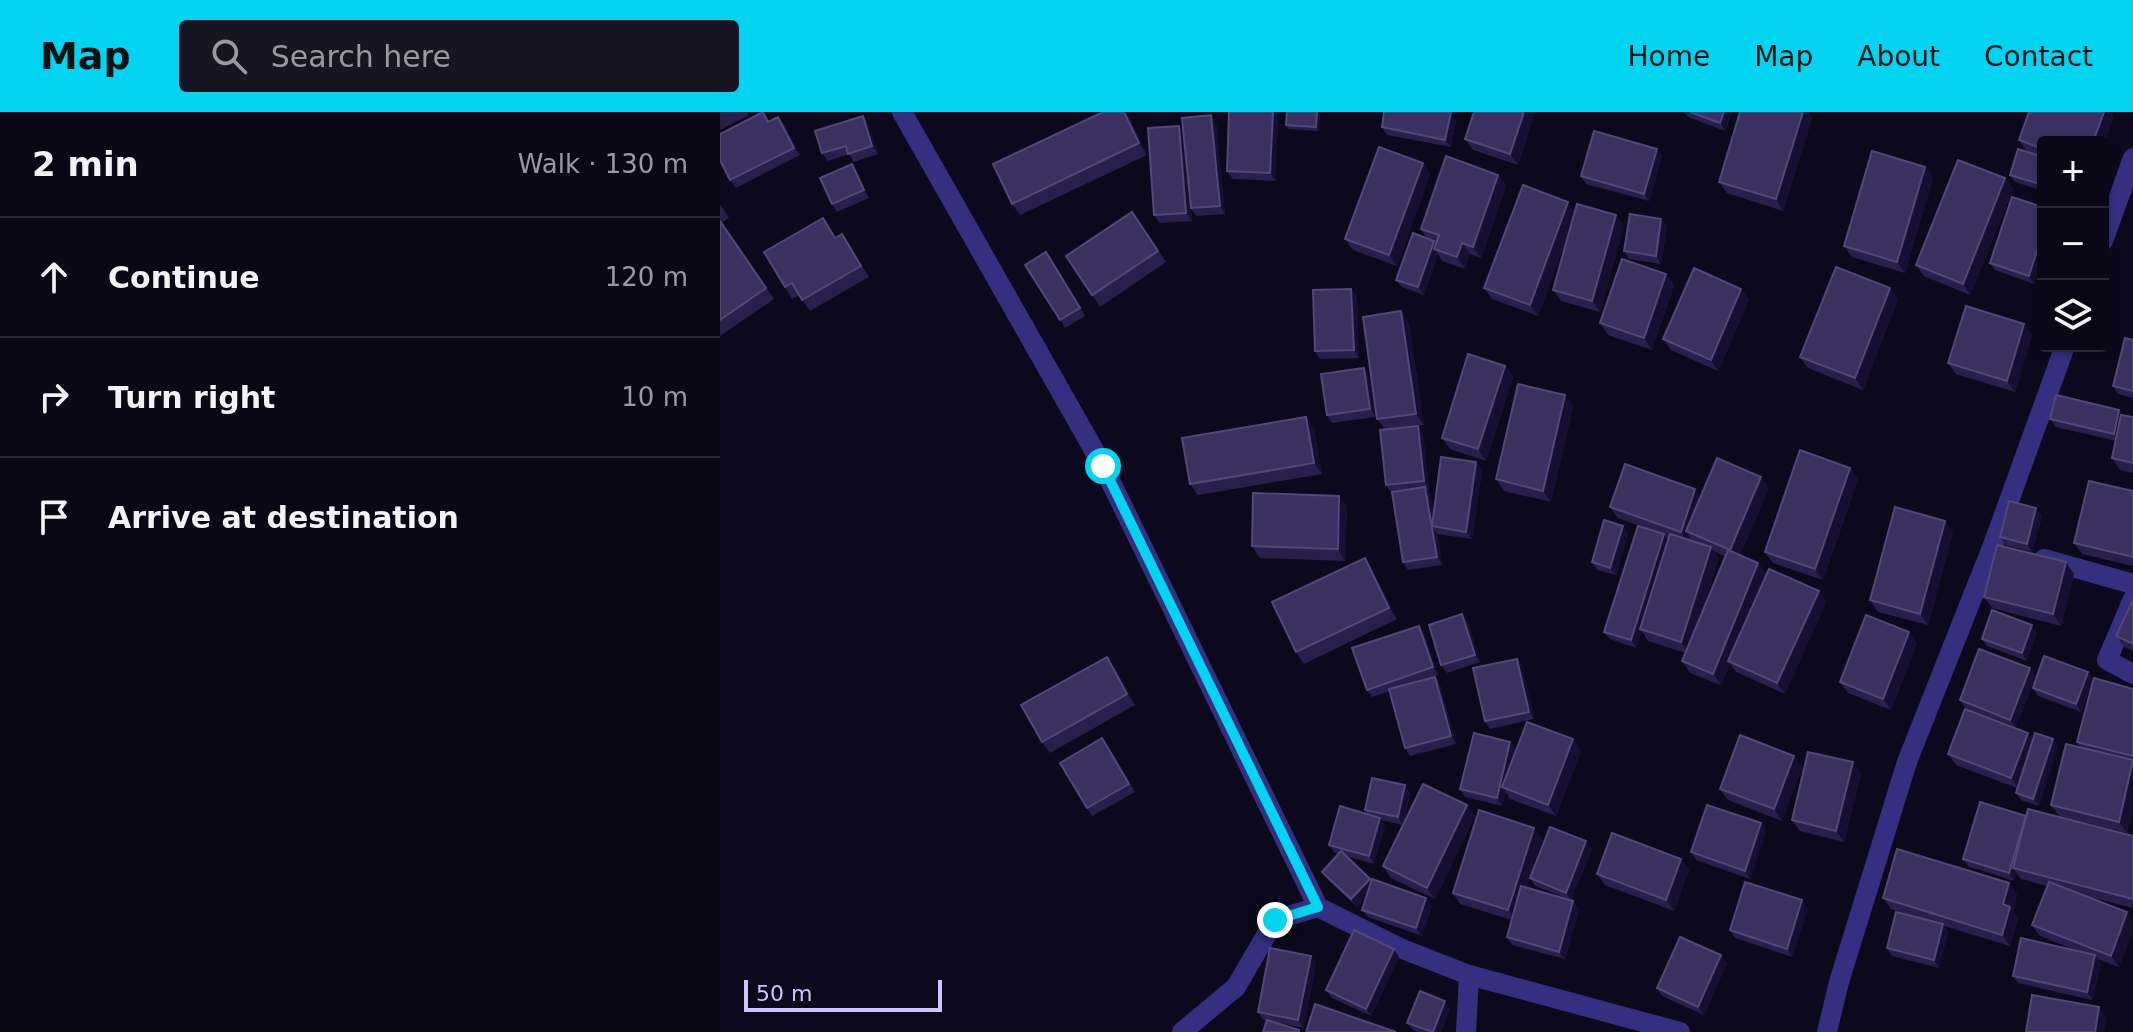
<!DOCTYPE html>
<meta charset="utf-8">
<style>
:root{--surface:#0a0716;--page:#181523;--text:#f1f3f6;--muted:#9999a1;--line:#2a2835;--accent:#00d4f0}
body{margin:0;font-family:"DejaVu Sans",sans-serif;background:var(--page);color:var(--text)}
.controls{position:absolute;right:24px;top:24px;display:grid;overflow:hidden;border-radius:8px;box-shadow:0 2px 6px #0004}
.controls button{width:72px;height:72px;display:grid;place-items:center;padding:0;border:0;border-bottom:2px solid var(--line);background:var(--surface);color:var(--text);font:40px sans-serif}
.scale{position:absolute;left:24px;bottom:20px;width:198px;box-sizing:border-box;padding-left:8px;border:4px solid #cdc5ff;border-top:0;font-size:22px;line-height:28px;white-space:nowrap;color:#cdc5ff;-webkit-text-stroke:6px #0d091d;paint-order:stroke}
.stop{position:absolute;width:24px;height:24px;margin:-18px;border:6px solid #00d4f0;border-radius:50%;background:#fff}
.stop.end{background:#00d4f0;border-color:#fff;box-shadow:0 2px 8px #0008}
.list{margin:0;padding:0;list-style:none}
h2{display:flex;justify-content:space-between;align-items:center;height:104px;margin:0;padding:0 32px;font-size:34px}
h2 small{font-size:26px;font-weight:400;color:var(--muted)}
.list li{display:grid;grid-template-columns:52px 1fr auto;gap:24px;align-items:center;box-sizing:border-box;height:120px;padding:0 32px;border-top:2px solid var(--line)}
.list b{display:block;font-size:30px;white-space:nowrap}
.list em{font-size:26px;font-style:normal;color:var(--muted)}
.icon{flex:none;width:44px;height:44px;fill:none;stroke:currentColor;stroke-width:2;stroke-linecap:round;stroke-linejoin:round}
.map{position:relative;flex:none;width:1413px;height:920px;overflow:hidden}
header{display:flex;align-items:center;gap:48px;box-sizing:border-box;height:112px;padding:0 40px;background:var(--accent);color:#111}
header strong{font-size:38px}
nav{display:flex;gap:44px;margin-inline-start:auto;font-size:28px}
.search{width:560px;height:72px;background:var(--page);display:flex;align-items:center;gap:20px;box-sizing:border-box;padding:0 28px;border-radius:8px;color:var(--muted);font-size:30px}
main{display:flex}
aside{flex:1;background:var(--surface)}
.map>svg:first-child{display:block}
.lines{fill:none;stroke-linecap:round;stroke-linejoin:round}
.street{stroke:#342f81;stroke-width:20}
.wall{fill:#291f4d;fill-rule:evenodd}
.shaded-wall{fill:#170f32}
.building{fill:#3b3160;stroke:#524879;stroke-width:2}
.route{stroke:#00d4f0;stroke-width:10}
</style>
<header>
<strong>Map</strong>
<div class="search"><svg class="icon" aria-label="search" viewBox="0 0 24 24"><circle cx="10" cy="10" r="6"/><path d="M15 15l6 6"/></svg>Search here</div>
<nav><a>Home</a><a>Map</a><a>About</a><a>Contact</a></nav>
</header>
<main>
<aside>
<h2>2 min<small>Walk · 130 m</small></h2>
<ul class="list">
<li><svg class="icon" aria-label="ahead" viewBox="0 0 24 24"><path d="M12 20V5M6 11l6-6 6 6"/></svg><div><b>Continue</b></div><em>120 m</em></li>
<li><svg class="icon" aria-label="right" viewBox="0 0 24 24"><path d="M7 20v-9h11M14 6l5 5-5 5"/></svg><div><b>Turn right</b></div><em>10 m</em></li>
<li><svg class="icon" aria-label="arrive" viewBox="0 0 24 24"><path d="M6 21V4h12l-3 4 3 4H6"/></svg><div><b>Arrive at destination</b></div></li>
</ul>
</aside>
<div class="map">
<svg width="1413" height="920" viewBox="0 0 1413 920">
<rect width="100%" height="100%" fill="#0d091d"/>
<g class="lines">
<g class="street">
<polyline points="182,0 383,354 598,795 680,836 749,863 960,920"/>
<polyline points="1383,129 1413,46"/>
<polyline points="1324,447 1413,472"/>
<polyline points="1413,487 1387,548 1413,562"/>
<polyline points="462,920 516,875 555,808 598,795"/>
<polyline points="746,920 749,863"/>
<polyline points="1107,920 1119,870 1187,650 1273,433 1345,234"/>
</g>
</g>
<g class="wall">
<polygon points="0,0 27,0 29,3 0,18"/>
<polygon points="509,0 556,69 513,67 507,59"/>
<polygon points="567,0 600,0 599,19 568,17 566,13"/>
<polygon points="754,0 815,0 798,53 753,38 745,27"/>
<polygon points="964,0 1012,0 1005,19 968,5"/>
<polygon points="1020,0 1088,0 1092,6 1063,99 1007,81 999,70"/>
<polygon points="408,3 427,43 300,103 292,92"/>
<polygon points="143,4 148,12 158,42 134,50 129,42 108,49 102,41"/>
<polygon points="1394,5 1323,30 1323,79 1295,70 1290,63 1307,40 1299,28"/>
<polygon points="736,8 731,35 667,23 662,15"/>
<polygon points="49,9 64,12 80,43 16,76 10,68"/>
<polygon points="496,11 505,102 476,104 471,96 469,79 472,109 440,111 434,103 459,14 463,20"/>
<polygon points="942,44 929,89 866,72 861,64"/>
<polygon points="703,51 710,62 677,154 633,138 625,127"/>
<polygon points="1205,55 1213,66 1185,161 1132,145 1124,134"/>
<polygon points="137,60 149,86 117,100 112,92"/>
<polygon points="778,63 786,74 761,146 750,142 745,157 722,149 718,142 704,183 682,175 676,168 707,126 701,117"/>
<polygon points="1285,66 1293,77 1250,183 1204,164 1196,153"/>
<polygon points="0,92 9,106 1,111 54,187 0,224"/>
<polygon points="1323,95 1323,144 1314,172 1275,158 1270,151"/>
<polygon points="855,99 904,114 880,200 841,189 833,178 847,126 818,204 772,187 764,176"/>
<polygon points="412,100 446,150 380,195 346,144"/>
<polygon points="103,106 115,125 122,122 149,165 90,199 79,183 72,187 65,175"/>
<polygon points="941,107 947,114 941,152 909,147 904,139"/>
<polygon points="331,148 365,204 345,216 340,208"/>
<polygon points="946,162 954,173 932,238 888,223 880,211"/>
<polygon points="631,177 637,184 639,246 600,247 595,239"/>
<polygon points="1021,177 1029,188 998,259 951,238 943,227"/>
<polygon points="1178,187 1143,278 1088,256 1080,245"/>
<polygon points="681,199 689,211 704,313 692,315 703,322 709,377 707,377 710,382 713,402 762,358 752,427 717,422 722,453 688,458 683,450 671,380 666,373 665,317 657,307"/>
<polygon points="1304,212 1312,223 1295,280 1236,262 1228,251"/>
<polygon points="1413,228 1413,286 1398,282 1393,274"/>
<polygon points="785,254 793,265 766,349 730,337 722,326"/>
<polygon points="644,256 649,264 656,305 612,311 607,303"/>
<polygon points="845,283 853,295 831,390 784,379 776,367"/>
<polygon points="1399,298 1403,303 1413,305 1413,361 1400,358 1392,346 1396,329 1336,315 1330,307"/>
<polygon points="586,305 594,317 602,362 478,383 470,372"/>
<polygon points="1138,367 1103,468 1053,451 1045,440"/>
<path d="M1049,376L1020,443L1038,451L1046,462L1099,479L1106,490L1065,582L1016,560L1010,551L1001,573L970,561L962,549L966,541L928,529L922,519L916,536L890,527L884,520L931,418L898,406L890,395L975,377L980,384ZM993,439L1005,444L981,502L999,446Z"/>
<polygon points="1413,379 1413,454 1362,442 1354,431"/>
<polygon points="619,384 627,395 625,449 540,446 532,434"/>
<polygon points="1316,396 1322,404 1312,440 1285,433 1280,425"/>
<polygon points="1233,420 1208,513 1158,500 1150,488"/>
<polygon points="908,422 896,463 877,458 872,450"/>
<polygon points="652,458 677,507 584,552 576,540"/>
<polygon points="1354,462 1341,514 1272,496 1264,485"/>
<polygon points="1413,488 1413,539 1404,535 1396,524"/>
<polygon points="748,510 760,550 727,561 721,553"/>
<polygon points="704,521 718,563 705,568 715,565 720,573 736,632 690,644 685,636 670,579 652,585 647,578"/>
<polygon points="1317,521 1307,549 1267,534 1262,527"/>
<polygon points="1197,531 1171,598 1128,581 1120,570"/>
<polygon points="797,547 802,554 814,607 770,617 765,609"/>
<polygon points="395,556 415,593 330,641 322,630"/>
<polygon points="1310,556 1316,564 1296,615 1245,596 1240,588"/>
<polygon points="1373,568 1413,577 1413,696 1407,721 1339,704 1331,693 1361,636 1357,630 1373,569 1361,600 1318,584 1313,576"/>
<polygon points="1333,627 1338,634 1319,694 1301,688 1296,681 1297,676 1236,653 1228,642 1313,628"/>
<polygon points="790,630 796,638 861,639 836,704 790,687 786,680 782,694 745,685 740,677"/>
<polygon points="388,634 415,680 372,704 367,696"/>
<polygon points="1082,655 1062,709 1008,688 1000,677"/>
<polygon points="1141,662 1124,730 1080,719 1072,708"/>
<polygon points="690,681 684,711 747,693 755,704 715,787 671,766 663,754 683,713 661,708 665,714 654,752 626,744 652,769 712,794 702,824 648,805 642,798 646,785 637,795 608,768 602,760 619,742 615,741 609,733 648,702 645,698"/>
<polygon points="1306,704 1413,724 1413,796 1362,783 1413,809 1413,817 1399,855 1378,847 1381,851 1372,888 1298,871 1293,864 1357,839 1320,824 1312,813 1327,774 1301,767 1297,761 1294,769 1248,754 1243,747"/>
<polygon points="1041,711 1046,719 1030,767 976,748 971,740"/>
<polygon points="814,716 822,727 806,775 853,789 859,797 845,847 792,833 787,825 792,808 740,792 733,781"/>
<polygon points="866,729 872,737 851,788 815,774 810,766"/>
<polygon points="961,747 969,758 954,799 885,773 877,762"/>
<polygon points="1297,782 1293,798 1298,806 1290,834 1224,814 1228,820 1219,856 1172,844 1167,836 1199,806 1171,797 1163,786"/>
<polygon points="1082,788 1088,796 1072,845 1015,826 1010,818"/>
<polygon points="1001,843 1007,851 984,903 942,884 937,876"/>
<polygon points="679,845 651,904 612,886 606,878"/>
<polygon points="596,851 584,916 543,908 538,900"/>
<polygon points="730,897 721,920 697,920 693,918 687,911"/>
</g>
<g class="shaded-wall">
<polygon points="404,0 406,0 408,3 427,43 419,31"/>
<polygon points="553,0 558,0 556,69 550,61"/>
<polygon points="597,0 600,0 599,19 596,15"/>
<polygon points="731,0 736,8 731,35 725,28"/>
<polygon points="804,0 815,0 798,53 790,42"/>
<polygon points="1004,0 1012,0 1005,19 1000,11"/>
<polygon points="1083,0 1088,0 1092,6 1063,99 1056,87"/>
<polygon points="1384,0 1391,0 1394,5 1383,37 1383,30 1373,30"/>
<polygon points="491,3 496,11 505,102 500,94"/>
<polygon points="143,4 148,12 158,42 152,34"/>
<polygon points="58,5 64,12 80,43 74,36"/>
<polygon points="459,14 464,21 472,109 466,101"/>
<polygon points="937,37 942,44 929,89 924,82"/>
<polygon points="703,51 710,62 677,154 669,143"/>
<polygon points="132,52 137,60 149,86 144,78"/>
<polygon points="1205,55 1213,66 1185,161 1177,150"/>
<polygon points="778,63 786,74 761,146 753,135"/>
<polygon points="1285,66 1293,77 1250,183 1243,172"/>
<polygon points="848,90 856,102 818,204 810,193"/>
<polygon points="896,103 904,114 880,200 872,189"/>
<polygon points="941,107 947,114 941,152 936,144"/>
<polygon points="1323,120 1323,144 1314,172 1309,164"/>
<polygon points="714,129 719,137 714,137 718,142 704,183 698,175"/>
<polygon points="742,131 750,142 745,157 737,145"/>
<polygon points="946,162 954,173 932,238 924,226"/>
<polygon points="1170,176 1178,187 1143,278 1135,266"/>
<polygon points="631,177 637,184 639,246 634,238"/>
<polygon points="1021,177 1029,188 998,259 991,248"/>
<polygon points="681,199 689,211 704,313 696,302"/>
<polygon points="1304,212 1312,223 1295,280 1287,269"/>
<polygon points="785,254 793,265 766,349 758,337"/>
<polygon points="644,256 649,264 656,305 650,297"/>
<polygon points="845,283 853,295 831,390 823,379"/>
<polygon points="1399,298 1405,306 1399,330 1394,322"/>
<polygon points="586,305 594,317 602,362 594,351"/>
<polygon points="698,314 703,322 709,377 704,369"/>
<polygon points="756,350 762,358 752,427 746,420"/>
<polygon points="1130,356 1138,367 1103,468 1095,457"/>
<polygon points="1041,365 1049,376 1018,449 1010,438"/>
<polygon points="705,375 710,382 716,415 712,414 717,422 722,453 717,445"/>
<polygon points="975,377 983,388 966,419 970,425 968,431 961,420"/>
<polygon points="619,384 627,395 625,449 618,437"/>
<polygon points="1316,396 1322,404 1312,440 1307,432"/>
<polygon points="1225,409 1233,420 1208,513 1200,502"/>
<polygon points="903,414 908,422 896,463 890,456"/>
<polygon points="944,422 950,430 920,517 922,519 916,536 911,528"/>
<polygon points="991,435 999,446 969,542 961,530"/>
<polygon points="645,446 652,458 677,507 669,496"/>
<polygon points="1346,450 1354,462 1341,514 1333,502"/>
<polygon points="1038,451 1046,462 1008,549 1010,551 1001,573 993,562"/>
<polygon points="1099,479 1106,490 1065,582 1057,571"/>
<polygon points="742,502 748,510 760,550 755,543"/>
<polygon points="1312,513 1317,521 1307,549 1302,541"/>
<polygon points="699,514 704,521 718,563 713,555"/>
<polygon points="1189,520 1197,531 1171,598 1163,587"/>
<polygon points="387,545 395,556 415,593 407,582"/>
<polygon points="797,547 802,554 814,607 809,600"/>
<polygon points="1310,556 1316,564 1296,615 1290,608"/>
<polygon points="1368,560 1373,568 1361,600 1356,592"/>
<polygon points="715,565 720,573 736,632 731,624"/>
<polygon points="1308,621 1316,632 1299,677 1291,666"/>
<polygon points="853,627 861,639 836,704 828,693"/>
<polygon points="1333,627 1338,634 1319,694 1313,687"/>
<polygon points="790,630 796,638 782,675 786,680 782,694 777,686"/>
<polygon points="1074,644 1082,655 1062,709 1054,697"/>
<polygon points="1133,650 1141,662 1124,730 1116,719"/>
<polygon points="1413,652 1413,696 1407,721 1399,710"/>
<polygon points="685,673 690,681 683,713 678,705"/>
<polygon points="747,693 755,704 715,787 707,776"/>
<polygon points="1306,704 1293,756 1297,761 1294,769 1289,761"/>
<polygon points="660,706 665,714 654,752 649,744"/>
<polygon points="1041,711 1046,719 1030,767 1025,759"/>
<polygon points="814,716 822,727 796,810 788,798"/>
<polygon points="866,729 872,737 851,788 846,781"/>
<polygon points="961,747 969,758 954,799 946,788"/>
<polygon points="650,767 656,775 637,795 631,787"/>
<polygon points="1289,771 1297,782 1293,798 1298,806 1290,834 1282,823 1283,792"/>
<polygon points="706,786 712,794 702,824 696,816"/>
<polygon points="1082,788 1088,796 1072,845 1067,837"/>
<polygon points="853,789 859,797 845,847 839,840"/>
<polygon points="1407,800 1413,809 1413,817 1399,855 1391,844"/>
<polygon points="1223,812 1228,820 1219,856 1214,848"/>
<polygon points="674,837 679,845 651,904 646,897"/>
<polygon points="1001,843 1007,851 984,903 978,895"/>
<polygon points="1375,843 1381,851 1372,888 1367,880"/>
<polygon points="591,844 596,851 584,916 578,908"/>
<polygon points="725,889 730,897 721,920 713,920"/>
<polygon points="1379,895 1387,906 1384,920 1375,920"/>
</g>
<g class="building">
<polygon points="43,0 48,10 58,5 74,36 10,68 0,48 0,22"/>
<polygon points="383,0 404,0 419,31 292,92 273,52"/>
<polygon points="509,0 553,0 550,61 507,59"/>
<polygon points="567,0 597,0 596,15 566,13"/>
<polygon points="664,0 731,0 725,28 662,15"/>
<polygon points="754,0 804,0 790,42 745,27"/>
<polygon points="970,0 1004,0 1000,11"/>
<polygon points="1020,0 1083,0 1056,87 999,70"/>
<polygon points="1309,0 1384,0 1373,30 1323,30 1323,37 1299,28"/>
<polygon points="491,3 500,94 471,96 462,6"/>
<polygon points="143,4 152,34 128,42 126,34 102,41 95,19"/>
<polygon points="459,14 466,101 434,103 428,16"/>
<polygon points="874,19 937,37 924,82 861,64"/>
<polygon points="659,35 703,51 669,143 625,127"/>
<polygon points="1298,37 1323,45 1323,73 1290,63"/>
<polygon points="1152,39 1205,55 1177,150 1124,134"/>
<polygon points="726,44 778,63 753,135 742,131 737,145 714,137 719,123 701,117"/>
<polygon points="1238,48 1285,66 1243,172 1196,153"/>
<polygon points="132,52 144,78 112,92 100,66"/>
<polygon points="803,73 848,90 810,193 764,176"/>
<polygon points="1292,85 1323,95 1323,120 1309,164 1270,151"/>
<polygon points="857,92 896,103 872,189 833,178"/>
<polygon points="412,100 438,139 372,183 346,144"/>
<polygon points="910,102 941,107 936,144 904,139"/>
<polygon points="103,106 115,126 122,122 141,154 82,188 72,171 65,175 44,140"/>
<polygon points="0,109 46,176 0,208"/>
<polygon points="693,121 714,129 698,175 676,168"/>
<polygon points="326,140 360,196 340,208 305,153"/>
<polygon points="902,147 946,162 924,226 880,211"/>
<polygon points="1116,155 1170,176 1135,266 1080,245"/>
<polygon points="974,156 1021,177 991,248 943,227"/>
<polygon points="631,177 634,238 595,239 593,178"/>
<polygon points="1246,194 1304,212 1287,269 1228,251"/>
<polygon points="681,199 696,302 657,307 643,205"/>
<polygon points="1405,226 1413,228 1413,279 1393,274"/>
<polygon points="748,242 785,254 758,337 722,326"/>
<polygon points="644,256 650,297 607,303 601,262"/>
<polygon points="798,272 845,283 823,379 776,367"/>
<polygon points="1336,283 1399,298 1394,322 1330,307"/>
<polygon points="1401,303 1413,305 1413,351 1392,346"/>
<polygon points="586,305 594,351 470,372 462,326"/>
<polygon points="698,314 704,369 666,373 660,318"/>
<polygon points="1080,338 1130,356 1095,457 1045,440"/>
<polygon points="721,345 756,350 746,420 712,414"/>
<polygon points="997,346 1041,365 1010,438 966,419"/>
<polygon points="905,352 975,377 961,420 890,395"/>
<polygon points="1369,369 1413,379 1413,445 1354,431"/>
<polygon points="705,375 717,445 683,450 672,380"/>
<polygon points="533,381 619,384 618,437 532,434"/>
<polygon points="1289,389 1316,396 1307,432 1280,425"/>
<polygon points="1175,395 1225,409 1200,502 1150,488"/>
<polygon points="884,408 903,414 890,456 872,450"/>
<polygon points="918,414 944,422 911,528 884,520"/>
<polygon points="950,422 991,435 961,530 920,517"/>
<polygon points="1277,433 1346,450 1333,502 1264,485"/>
<polygon points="1008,438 1038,451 993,562 962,549"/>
<polygon points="645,446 669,496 576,540 552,490"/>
<polygon points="1049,457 1099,479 1057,571 1008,549"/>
<polygon points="1413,488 1413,532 1396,524"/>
<polygon points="1272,498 1312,513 1302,541 1262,527"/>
<polygon points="742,502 755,543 721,553 709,513"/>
<polygon points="1146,503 1189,520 1163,587 1120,570"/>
<polygon points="699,514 713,555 647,578 632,536"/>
<polygon points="1259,537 1310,556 1290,608 1240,588"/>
<polygon points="1324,544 1368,560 1356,592 1313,576"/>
<polygon points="387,545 407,582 322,630 301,593"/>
<polygon points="797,547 809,600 765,609 753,556"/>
<polygon points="715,565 731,624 685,636 669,577"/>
<polygon points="1374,566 1413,577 1413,644 1357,630"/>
<polygon points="1245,597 1308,621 1291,666 1228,642"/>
<polygon points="807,610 853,627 828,693 782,675"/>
<polygon points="754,621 790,630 777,686 740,677"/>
<polygon points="1315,621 1333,627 1313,687 1296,681"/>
<polygon points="1020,623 1074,644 1054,697 1000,677"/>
<polygon points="382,626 409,672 367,696 340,651"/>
<polygon points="1346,632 1413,648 1399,710 1331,693"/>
<polygon points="1088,640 1133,650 1116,719 1072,708"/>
<polygon points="652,666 685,673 678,705 645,698"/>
<polygon points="703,672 747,693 707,776 663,754"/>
<polygon points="1260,690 1306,704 1289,761 1243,747"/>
<polygon points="987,693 1041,711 1025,759 971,740"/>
<polygon points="620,694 660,706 649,744 609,733"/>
<polygon points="1308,697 1413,724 1413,787 1293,756"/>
<polygon points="759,698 814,716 788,798 733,781"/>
<polygon points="830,715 866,729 846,781 810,766"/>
<polygon points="892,721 961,747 946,788 877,762"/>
<polygon points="1177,737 1289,771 1283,792 1290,795 1282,823 1163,786"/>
<polygon points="621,739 650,767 631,787 602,760"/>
<polygon points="652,767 706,786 696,816 642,798"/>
<polygon points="1025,770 1082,788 1067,837 1010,818"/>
<polygon points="1329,770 1407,800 1391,844 1312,813"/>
<polygon points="801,774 853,789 839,840 787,825"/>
<polygon points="1176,800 1223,812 1214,848 1167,836"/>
<polygon points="634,818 674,837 646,897 606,878"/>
<polygon points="960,825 1001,843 978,895 937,876"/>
<polygon points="1301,826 1375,843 1367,880 1293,864"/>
<polygon points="550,836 591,844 578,908 538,900"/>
<polygon points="700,879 725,889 713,920 687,911"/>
<polygon points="1312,883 1379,895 1375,920 1306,920"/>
<polygon points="595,892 676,920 586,920"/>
<polygon points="547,908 579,918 579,920 543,920"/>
</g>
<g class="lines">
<polyline class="route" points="383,354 598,795 555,808"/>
</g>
</svg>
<div class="controls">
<button>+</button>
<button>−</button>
<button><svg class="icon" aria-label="layers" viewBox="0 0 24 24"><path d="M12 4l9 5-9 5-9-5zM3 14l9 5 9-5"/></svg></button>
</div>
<div class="scale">50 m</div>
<div class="stop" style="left:383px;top:354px"></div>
<div class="stop end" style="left:555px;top:808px"></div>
</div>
</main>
